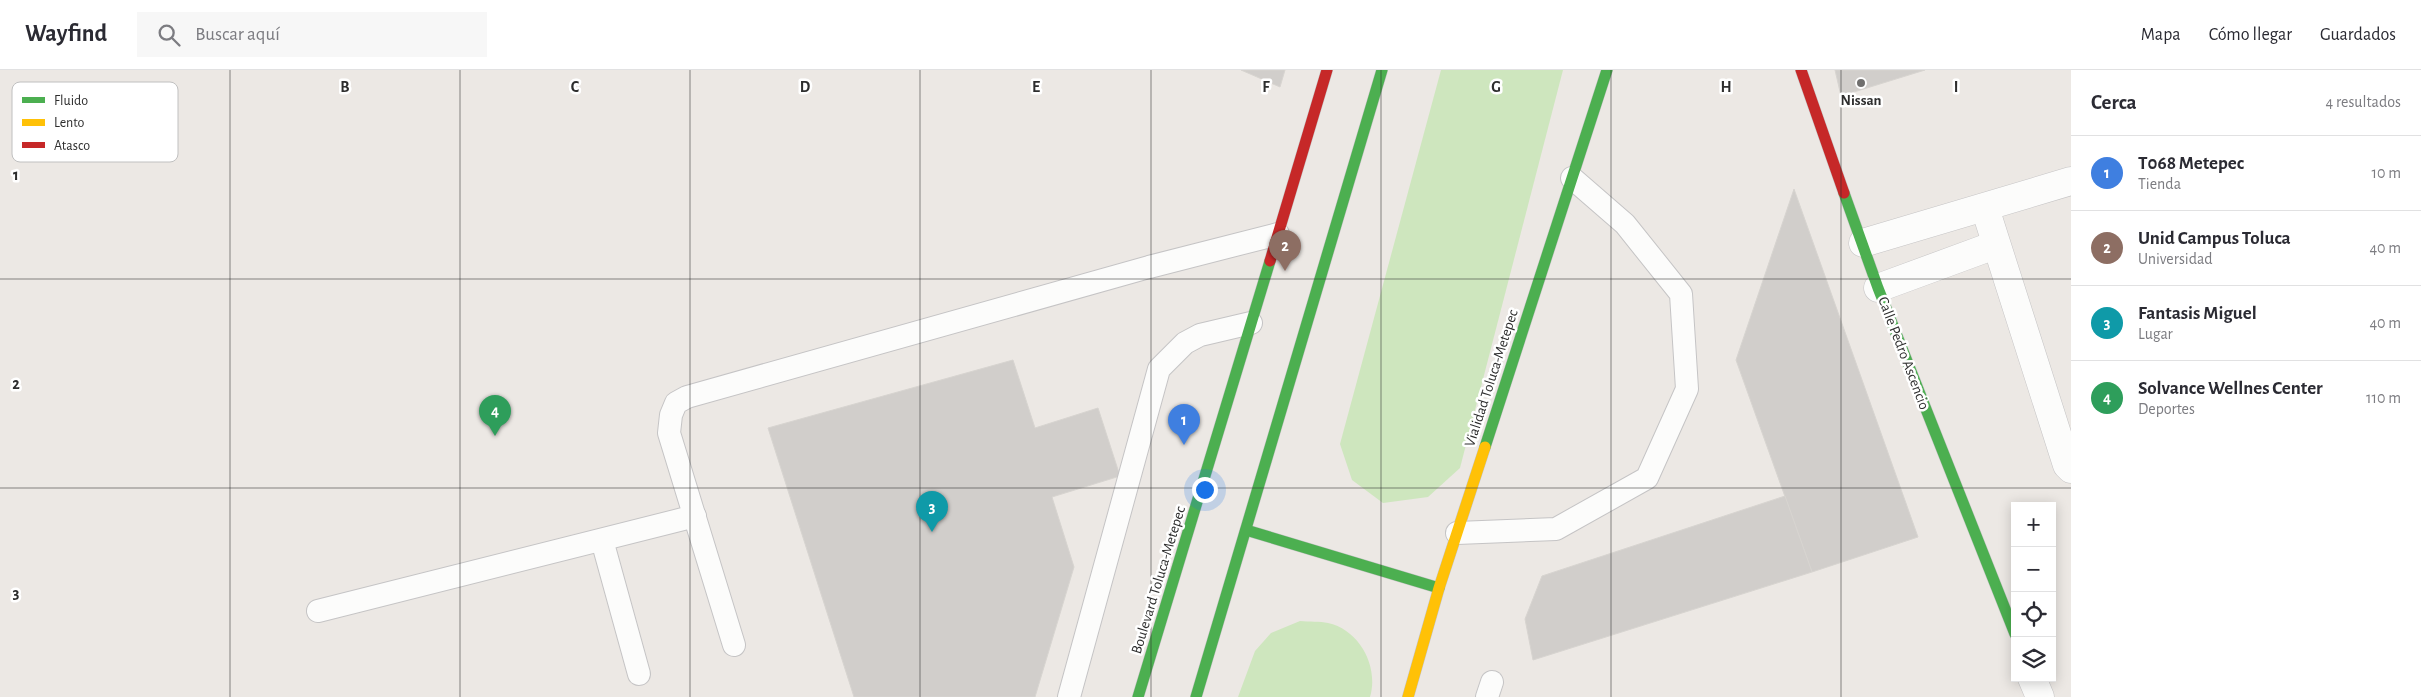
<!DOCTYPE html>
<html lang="es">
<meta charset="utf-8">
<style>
:root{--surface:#fff;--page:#f7f7f7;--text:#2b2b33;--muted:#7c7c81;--line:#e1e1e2;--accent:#d93025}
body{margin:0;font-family:"Alegreya Sans",sans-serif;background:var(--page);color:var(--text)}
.controls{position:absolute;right:15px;bottom:15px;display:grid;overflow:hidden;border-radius:0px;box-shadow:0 2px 12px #0003}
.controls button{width:45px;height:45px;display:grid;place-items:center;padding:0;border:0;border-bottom:1px solid var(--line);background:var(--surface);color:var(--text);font:25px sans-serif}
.you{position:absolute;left:1204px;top:419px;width:18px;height:18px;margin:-12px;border:4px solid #fff;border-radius:50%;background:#1a73e8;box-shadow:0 0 0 8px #1a73e833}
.badge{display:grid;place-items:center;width:32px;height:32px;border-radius:50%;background:var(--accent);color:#fff;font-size:16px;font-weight:700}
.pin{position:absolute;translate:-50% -41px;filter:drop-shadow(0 1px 2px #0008)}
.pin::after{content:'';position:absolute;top:26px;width:18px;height:15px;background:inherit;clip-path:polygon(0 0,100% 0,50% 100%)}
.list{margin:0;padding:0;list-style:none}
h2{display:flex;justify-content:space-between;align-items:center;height:65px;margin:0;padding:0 20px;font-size:21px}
h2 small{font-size:16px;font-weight:400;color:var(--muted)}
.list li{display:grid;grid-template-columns:32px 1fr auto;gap:15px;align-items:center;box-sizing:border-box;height:75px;padding:0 20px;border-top:1px solid var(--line)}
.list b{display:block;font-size:19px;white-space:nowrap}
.list p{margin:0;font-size:16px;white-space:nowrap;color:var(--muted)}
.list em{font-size:16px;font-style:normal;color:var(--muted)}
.icon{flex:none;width:28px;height:28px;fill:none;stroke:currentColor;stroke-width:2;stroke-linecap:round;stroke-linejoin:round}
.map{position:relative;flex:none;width:2071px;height:627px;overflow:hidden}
header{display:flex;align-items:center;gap:30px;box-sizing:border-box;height:70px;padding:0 25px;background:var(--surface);border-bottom:1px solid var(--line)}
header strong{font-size:24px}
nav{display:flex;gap:28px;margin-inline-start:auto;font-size:18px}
.search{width:350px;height:45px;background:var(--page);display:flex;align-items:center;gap:12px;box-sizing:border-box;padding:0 18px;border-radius:0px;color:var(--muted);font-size:19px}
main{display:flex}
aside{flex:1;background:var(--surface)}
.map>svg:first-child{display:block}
.green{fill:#cee6be}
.building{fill:#d1cecb;stroke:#d7d4d0}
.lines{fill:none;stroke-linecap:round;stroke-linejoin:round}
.lane-casing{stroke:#c5c4c5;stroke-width:24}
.street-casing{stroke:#c5c4c5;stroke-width:29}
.fast-casing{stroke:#c5c4c5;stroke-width:12}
.slow-casing{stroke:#c5c4c5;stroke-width:12}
.jam-casing{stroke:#c5c4c5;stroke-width:12}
.lane{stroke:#fcfcfb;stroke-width:22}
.street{stroke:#fcfcfb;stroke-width:28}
.fast{stroke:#4caf50;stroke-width:11}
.slow{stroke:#ffc107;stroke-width:11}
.jam{stroke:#c62828;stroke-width:11}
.grid{fill:none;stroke:#2e2e2e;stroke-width:1;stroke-opacity:0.55}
.poi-dot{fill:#706f6e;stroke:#fff;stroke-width:2}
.labels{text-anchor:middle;stroke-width:5;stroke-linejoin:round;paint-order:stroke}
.poi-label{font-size:15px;font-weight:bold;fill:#2e2e2e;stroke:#fff}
.street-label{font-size:15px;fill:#2e2e2e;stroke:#fff}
.key{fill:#fff;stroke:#c0c0c0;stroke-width:1}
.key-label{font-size:14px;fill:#2e2e2e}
.grid-label{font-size:16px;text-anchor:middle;font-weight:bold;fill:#2e2e2e;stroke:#fff;stroke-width:5;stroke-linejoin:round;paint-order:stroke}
</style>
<header>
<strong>Wayfind</strong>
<div class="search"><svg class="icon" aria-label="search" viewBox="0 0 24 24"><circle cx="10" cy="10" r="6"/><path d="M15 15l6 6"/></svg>Buscar aquí</div>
<nav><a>Mapa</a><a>Cómo llegar</a><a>Guardados</a></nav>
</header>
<main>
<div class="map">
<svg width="2071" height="627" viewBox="0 0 2071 627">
<rect width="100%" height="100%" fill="#ece8e4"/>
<g class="green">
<polygon points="1441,0 1563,0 1460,398 1428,427 1383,433 1352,410 1340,374"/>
<path d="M1300,551C1309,552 1320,551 1328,553C1360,560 1379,597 1370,627H1238L1255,581L1271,563Z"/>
</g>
<g class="building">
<polygon points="1241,0 1285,0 1280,17"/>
<polygon points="1835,0 1925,0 1841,26"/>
<polygon points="1794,119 1918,467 1812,502 1736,290"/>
<polygon points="1013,290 1035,358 1098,338 1120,406 1052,427 1074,497 1035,627 854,627 768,358"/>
<polygon points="1785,426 1812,502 1533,590 1525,549 1542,506"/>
</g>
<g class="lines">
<g class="lane-casing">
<g id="lane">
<polyline points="1457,463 1556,459 1647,408 1687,319 1681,224 1625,154 1572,108"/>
<polyline points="602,470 639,604"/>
<polyline points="318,541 695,446"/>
<polyline points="734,575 669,363 671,345 676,333 687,327 1149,197 1278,164"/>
<polyline points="1069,627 1159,299 1185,273 1200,265 1251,253"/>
<polyline points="1487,627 1492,612"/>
</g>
</g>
<g class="street-casing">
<g id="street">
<polyline points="1985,138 2067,395 2071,399"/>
<polyline points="1863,173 2071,111"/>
<polyline points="1878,218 1995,175"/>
<polyline points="2032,608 2040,627"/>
</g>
</g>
<g class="fast-casing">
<g id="fast">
<polyline points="1844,123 1878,218 2015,564"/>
<polyline points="1485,377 1607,0"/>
<polyline points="1246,460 1439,518"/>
<polyline points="1138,627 1270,191"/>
<polyline points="1196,627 1382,0"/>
</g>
</g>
<g class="slow-casing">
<polyline id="slow" points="1408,627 1439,518 1485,377"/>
</g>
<g class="jam-casing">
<g id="jam">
<polyline points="1801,0 1844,123"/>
<polyline points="1270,191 1327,0"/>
</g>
</g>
<use href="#lane" class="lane"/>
<use href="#street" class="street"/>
<use href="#fast" class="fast"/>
<use href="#slow" class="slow"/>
<use href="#jam" class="jam"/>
</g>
<path class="grid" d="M230,0V627M460,0V627M690,0V627M920,0V627M1151,0V627M1381,0V627M1611,0V627M1841,0V627M0,209H2071M0,418H2071"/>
<circle class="poi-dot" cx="1861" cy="13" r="5"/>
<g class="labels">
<g class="poi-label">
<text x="1861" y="35">Nissan</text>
</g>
<g class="street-label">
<text transform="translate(1904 283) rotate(69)" y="5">Calle Pedro Ascencio</text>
<text transform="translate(1491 308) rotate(-72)" y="5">Vialidad Toluca-Metepec</text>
<text transform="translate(1158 510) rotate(-73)" y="5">Boulevard Toluca-Metepec</text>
</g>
</g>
<rect x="12" y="12" width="166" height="80" rx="8" class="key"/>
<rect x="22" y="27" width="23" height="6" fill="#4caf50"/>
<rect x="22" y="49" width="23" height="7" fill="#ffc107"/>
<rect x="22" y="72" width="23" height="6" fill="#c62828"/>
<g class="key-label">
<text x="54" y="35">Fluido</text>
<text x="54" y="57">Lento</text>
<text x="54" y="80">Atasco</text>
</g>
<g class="grid-label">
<text x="345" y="22">B</text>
<text x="575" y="22">C</text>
<text x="805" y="22">D</text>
<text x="1036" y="22">E</text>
<text x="1266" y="22">F</text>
<text x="1496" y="22">G</text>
<text x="1726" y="22">H</text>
<text x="1956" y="22">I</text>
<text x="16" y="110">1</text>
<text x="16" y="319">2</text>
<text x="16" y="528">3</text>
</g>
</svg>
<div class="controls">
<button>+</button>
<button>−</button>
<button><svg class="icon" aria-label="locate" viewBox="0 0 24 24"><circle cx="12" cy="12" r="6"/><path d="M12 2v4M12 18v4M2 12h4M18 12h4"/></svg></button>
<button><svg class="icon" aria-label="layers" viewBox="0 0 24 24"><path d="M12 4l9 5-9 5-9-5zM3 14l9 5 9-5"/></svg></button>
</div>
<div class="you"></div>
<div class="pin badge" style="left:1184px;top:375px;background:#3f7fe0">1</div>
<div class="pin badge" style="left:1285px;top:201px;background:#8d6e63">2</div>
<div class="pin badge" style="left:932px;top:462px;background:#0f9aa8">3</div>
<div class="pin badge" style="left:495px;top:366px;background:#2e9e5b">4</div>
</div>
<aside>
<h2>Cerca<small>4 resultados</small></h2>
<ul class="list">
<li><span class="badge" style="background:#3f7fe0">1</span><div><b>T068 Metepec</b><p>Tienda</p></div><em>10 m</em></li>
<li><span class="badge" style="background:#8d6e63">2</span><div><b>Unid Campus Toluca</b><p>Universidad</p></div><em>40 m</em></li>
<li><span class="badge" style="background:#0f9aa8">3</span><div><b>Fantasis Miguel</b><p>Lugar</p></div><em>40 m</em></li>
<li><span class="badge" style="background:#2e9e5b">4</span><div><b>Solvance Wellnes Center</b><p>Deportes</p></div><em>110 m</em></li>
</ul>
</aside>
</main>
